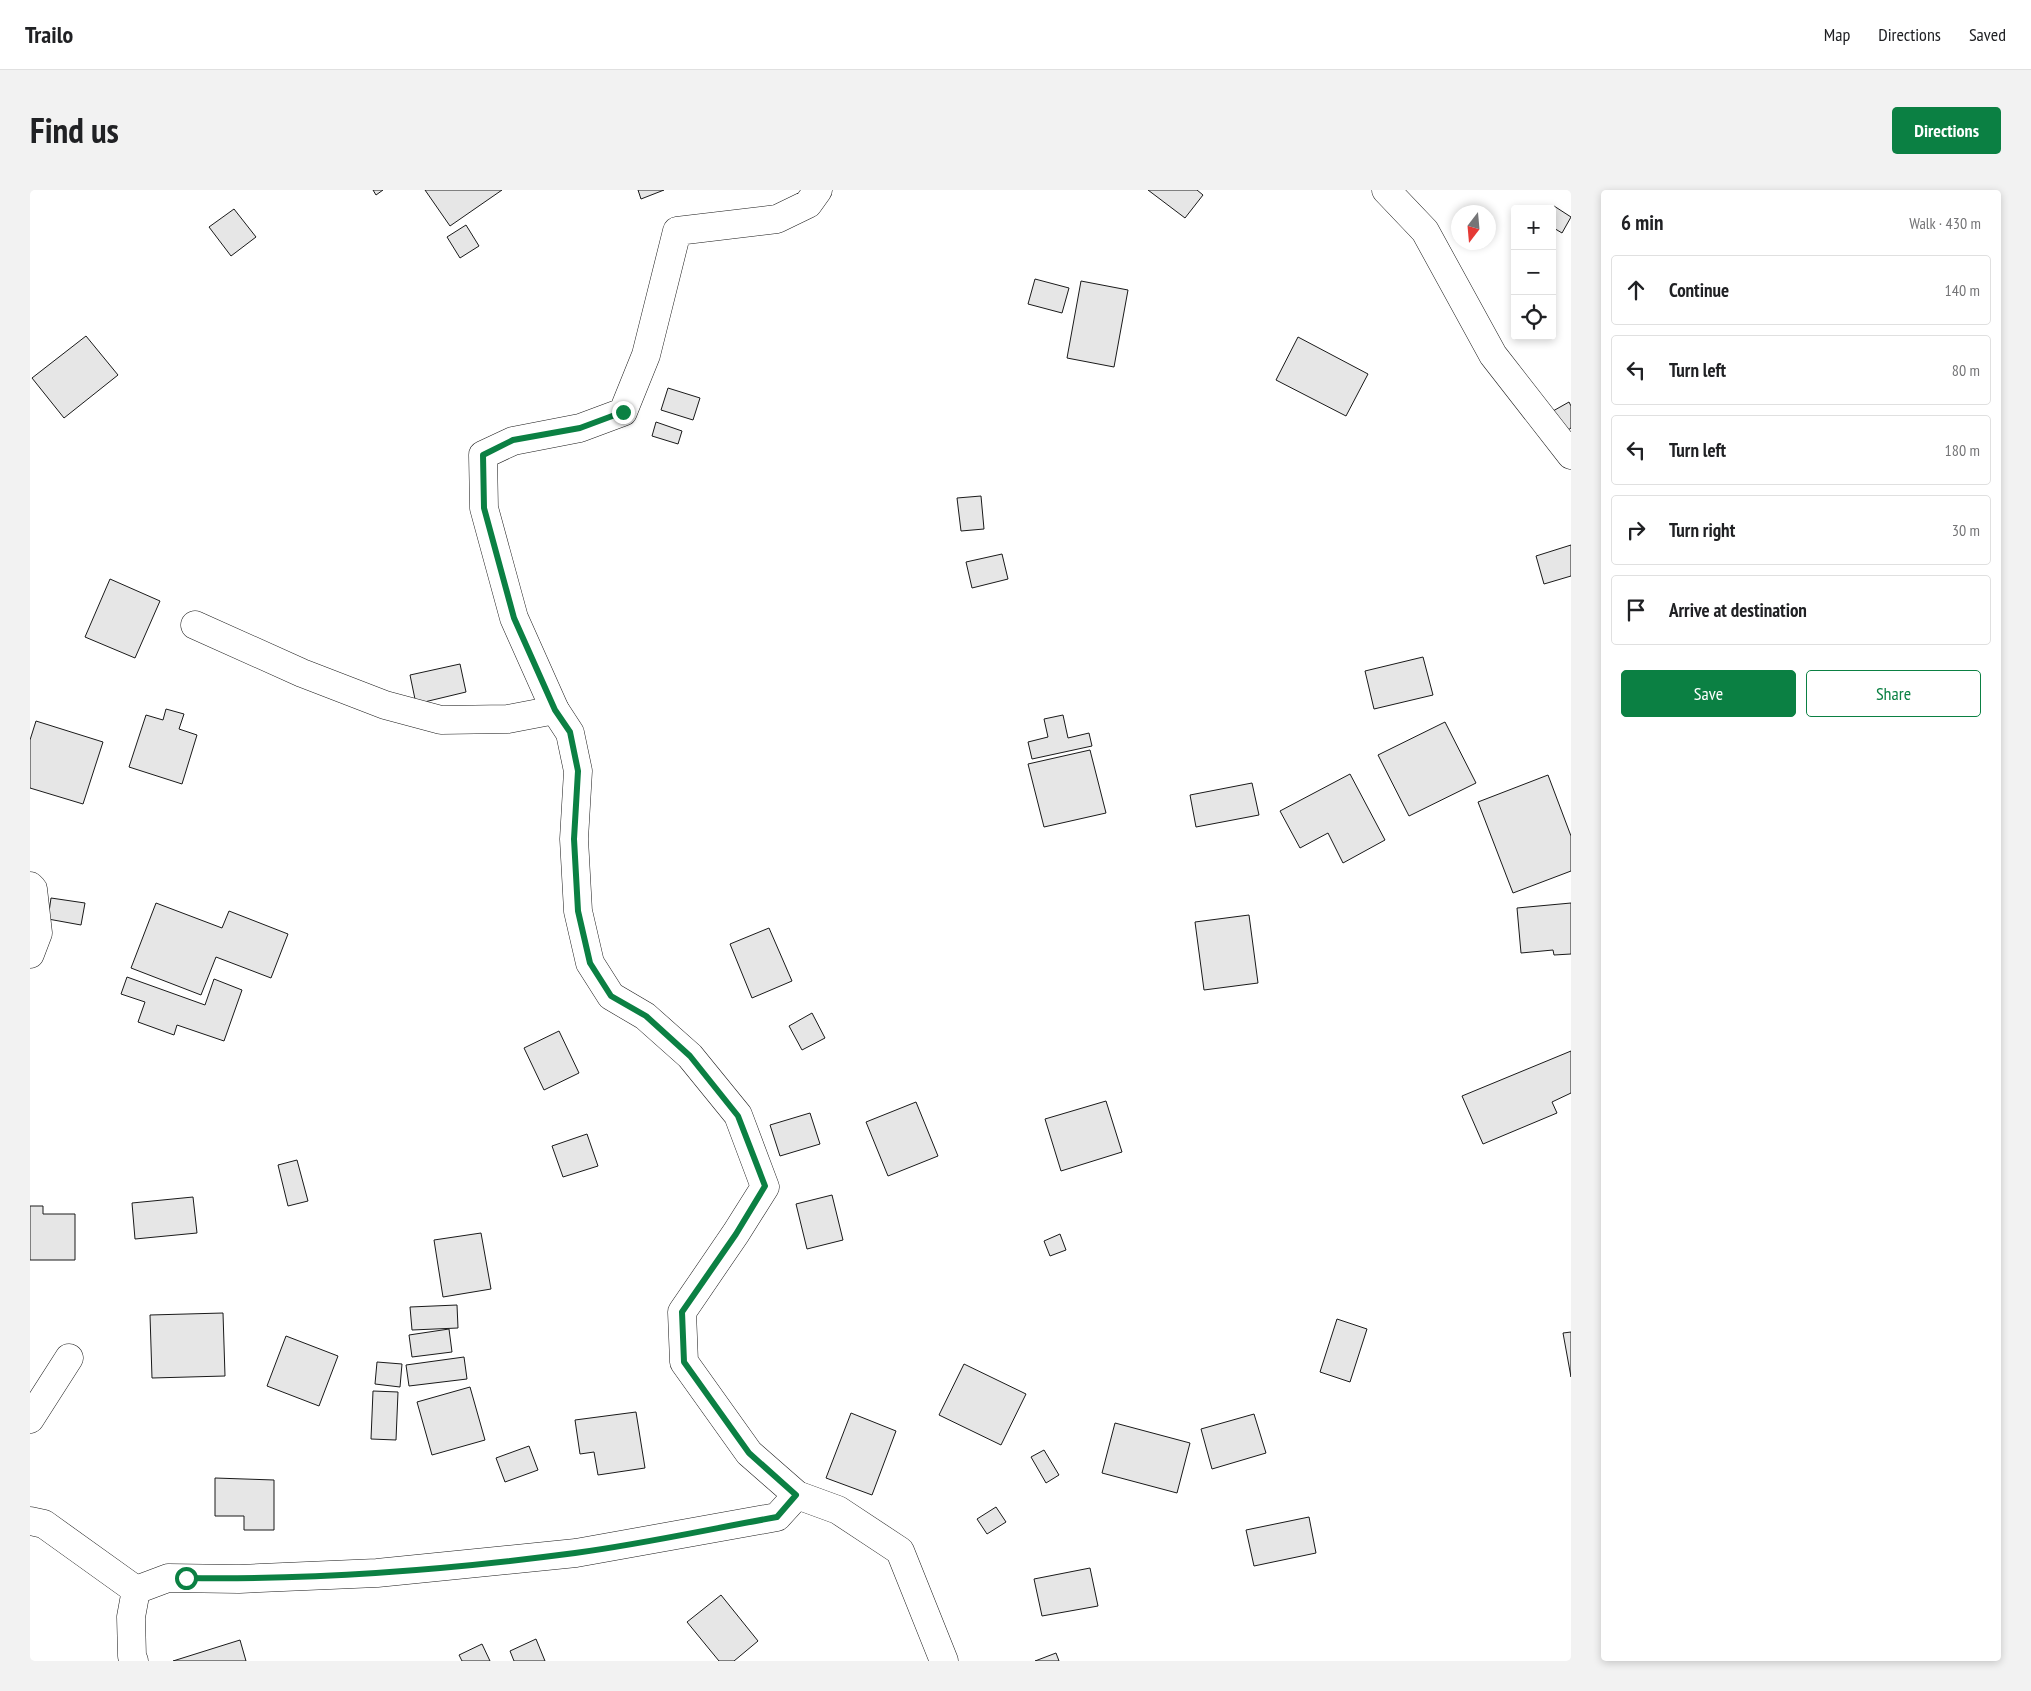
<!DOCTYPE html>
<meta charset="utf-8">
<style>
:root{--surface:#fff;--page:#f2f2f2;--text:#202124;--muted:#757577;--line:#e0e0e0;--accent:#0b8043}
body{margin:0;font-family:"PT Sans Narrow",sans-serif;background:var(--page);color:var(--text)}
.controls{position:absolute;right:15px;top:15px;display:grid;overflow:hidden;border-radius:5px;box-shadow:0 2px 8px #0003}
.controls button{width:45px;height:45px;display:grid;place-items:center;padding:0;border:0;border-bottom:1px solid var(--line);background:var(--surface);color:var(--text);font:25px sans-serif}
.compass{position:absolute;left:1421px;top:15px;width:45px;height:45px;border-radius:50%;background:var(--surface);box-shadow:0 2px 8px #0003;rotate:196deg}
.stop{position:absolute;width:15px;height:15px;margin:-11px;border:4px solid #0b8043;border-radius:50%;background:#fff}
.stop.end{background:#0b8043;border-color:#fff;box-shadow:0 1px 5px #0008}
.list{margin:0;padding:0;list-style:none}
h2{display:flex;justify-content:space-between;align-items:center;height:65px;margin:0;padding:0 20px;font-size:21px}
h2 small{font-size:16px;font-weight:400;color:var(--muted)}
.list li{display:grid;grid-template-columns:32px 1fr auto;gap:15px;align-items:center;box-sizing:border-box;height:70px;margin:0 10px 10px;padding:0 10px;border:1px solid var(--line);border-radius:5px}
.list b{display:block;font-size:19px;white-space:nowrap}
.list em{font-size:16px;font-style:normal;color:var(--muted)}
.actions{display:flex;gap:10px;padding:15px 20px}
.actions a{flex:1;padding:11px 0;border:1px solid var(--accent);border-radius:5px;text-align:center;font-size:18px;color:var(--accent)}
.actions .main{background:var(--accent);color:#fff}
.icon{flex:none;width:28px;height:28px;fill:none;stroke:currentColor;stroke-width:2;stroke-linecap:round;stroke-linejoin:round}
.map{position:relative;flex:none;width:1541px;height:1471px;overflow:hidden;border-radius:5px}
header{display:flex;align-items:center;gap:30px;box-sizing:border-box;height:70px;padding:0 25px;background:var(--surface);border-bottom:1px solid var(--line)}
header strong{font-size:24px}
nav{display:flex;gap:28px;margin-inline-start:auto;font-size:18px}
.intro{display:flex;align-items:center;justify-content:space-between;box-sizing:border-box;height:120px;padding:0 30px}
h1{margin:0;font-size:35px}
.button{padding:12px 22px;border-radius:5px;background:var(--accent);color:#fff;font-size:18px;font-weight:700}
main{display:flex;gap:30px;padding:0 30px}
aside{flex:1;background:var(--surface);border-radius:5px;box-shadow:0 2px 8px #0003}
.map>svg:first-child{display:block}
.building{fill:#e6e6e6;stroke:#1a1a1a}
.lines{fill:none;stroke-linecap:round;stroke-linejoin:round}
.minor-casing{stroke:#1a1a1a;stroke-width:29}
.minor{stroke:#fff;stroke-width:28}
.route{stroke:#0b8043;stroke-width:6}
</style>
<header>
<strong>Trailo</strong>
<nav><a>Map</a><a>Directions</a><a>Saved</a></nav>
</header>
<div class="intro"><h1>Find us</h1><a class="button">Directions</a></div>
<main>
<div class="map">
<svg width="1541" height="1471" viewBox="0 0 1541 1471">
<rect width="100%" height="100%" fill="#fff"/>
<g class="building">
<polygon points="343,0 353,0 346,5"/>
<polygon points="395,0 472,0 420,36"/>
<polygon points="608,0 634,0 611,9"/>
<polygon points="1118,0 1167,0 1173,5 1155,28"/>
<polygon points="1524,16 1541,27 1532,43 1522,37 1522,19"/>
<polygon points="204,19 226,47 201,66 179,37"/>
<polygon points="436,35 449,56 430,68 417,47"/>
<polygon points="1005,89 1039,98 1032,123 998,114"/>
<polygon points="1051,91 1098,100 1084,177 1037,168"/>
<polygon points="56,146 88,185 34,228 2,188"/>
<polygon points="1268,147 1338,184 1316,226 1246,190"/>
<polygon points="638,198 670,208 663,230 631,220"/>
<polygon points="1539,212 1541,216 1541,238 1535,242 1523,221"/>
<polygon points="626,232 652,241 648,254 622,246"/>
<polygon points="951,306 954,339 931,341 927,308"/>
<polygon points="1541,355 1541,386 1514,394 1506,366"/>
<polygon points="972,364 978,389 942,398 936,372"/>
<polygon points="80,389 130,411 105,468 55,447"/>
<polygon points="1393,467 1403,505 1344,519 1335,481"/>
<polygon points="430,474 436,502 386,514 380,485"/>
<polygon points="136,519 154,524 149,539 167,545 152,594 99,577 116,525 133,530"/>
<polygon points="1033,525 1038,548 1059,543 1062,556 1002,569 998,552 1018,547 1014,529"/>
<polygon points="6,531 73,552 53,614 0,598 0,550"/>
<polygon points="1415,532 1446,593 1379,626 1348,565"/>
<polygon points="1060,560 1076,623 1014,637 998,574"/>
<polygon points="1320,584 1355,650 1313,673 1298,643 1270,658 1250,621"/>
<polygon points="1518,585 1541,646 1541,681 1483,703 1448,612"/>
<polygon points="1222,593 1229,625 1166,637 1160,605"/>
<polygon points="21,708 55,713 51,735 18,729"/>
<polygon points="126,713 192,738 199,721 258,744 241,788 186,767 171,805 101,778"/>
<polygon points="1541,713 1541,764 1524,765 1523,760 1491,763 1487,718"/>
<polygon points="1219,725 1228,793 1174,800 1165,732"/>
<polygon points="739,738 762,791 722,808 700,754"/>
<polygon points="97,787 175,815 184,789 212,800 194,851 147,835 144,845 108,832 115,812 91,804"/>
<polygon points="782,823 795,848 772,860 759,836"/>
<polygon points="529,841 549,883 514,900 494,858"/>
<polygon points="1541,861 1541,903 1522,912 1527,923 1453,954 1432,906"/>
<polygon points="1076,911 1092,962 1031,981 1015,929"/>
<polygon points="886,912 908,966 858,986 836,932"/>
<polygon points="780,923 790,954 750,966 740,935"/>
<polygon points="557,944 568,976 533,987 522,956"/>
<polygon points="267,970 278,1011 258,1016 248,975"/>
<polygon points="802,1005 813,1050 777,1059 766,1014"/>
<polygon points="163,1007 167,1043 105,1049 102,1013"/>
<polygon points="0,1016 13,1016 13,1024 45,1024 45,1070 0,1070"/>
<polygon points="451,1043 461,1099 413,1107 404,1050"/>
<polygon points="1030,1044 1036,1060 1020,1066 1014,1051"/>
<polygon points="427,1115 428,1138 382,1140 380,1117"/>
<polygon points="193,1123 195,1186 122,1188 120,1125"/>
<polygon points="1307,1129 1337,1139 1320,1192 1290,1182"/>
<polygon points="419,1139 422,1162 382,1167 379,1145"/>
<polygon points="1541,1142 1541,1187 1533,1143"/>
<polygon points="256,1146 308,1166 289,1216 237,1196"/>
<polygon points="434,1167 437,1189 379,1196 376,1175"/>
<polygon points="347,1172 372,1174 370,1197 345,1194"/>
<polygon points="934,1174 996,1204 971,1255 909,1225"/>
<polygon points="440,1197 455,1250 402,1265 387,1212"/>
<polygon points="343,1201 368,1202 366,1250 341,1249"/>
<polygon points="606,1222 615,1278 568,1285 564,1262 550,1264 545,1230"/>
<polygon points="821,1223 866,1241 842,1305 796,1288"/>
<polygon points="1224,1224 1236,1263 1182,1279 1171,1239"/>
<polygon points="1085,1233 1160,1253 1147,1303 1072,1283"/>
<polygon points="499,1256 508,1280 475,1292 466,1268"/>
<polygon points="1014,1260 1029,1285 1016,1293 1001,1267"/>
<polygon points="185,1288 244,1290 244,1340 214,1340 214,1326 185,1326"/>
<polygon points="966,1317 976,1332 957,1344 947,1329"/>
<polygon points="1279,1327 1286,1363 1224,1376 1216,1340"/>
<polygon points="1060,1378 1068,1416 1012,1426 1004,1389"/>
<polygon points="691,1405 728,1451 704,1471 689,1471 657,1432"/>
<polygon points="506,1449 515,1471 484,1471 480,1461"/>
<polygon points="210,1450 216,1471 143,1471"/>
<polygon points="452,1454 460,1471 432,1471 429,1465"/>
<polygon points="1026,1463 1029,1471 1005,1471"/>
</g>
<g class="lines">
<g class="minor-casing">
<g id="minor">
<polyline points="788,0 778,14 747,29 647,41 616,165 593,222 550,238 483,251 453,265 454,318 484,428 525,520 540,543 548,581 544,649 548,721 560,773 581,806 615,826 660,866 708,925 735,997 706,1043 652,1122 654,1172 719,1263 767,1305 808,1320 870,1361 914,1471"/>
<polyline points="1356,0 1395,41 1463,165 1541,265"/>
<polyline points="165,435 272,483 355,515 411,530 478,529 525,520"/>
<polyline points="0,696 3,699 8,743 0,764"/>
<polyline points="0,1229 39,1168"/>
<polyline points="0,1331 14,1334 106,1400"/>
<polyline points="104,1471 102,1466 101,1427 106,1400 138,1388 209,1389 347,1383 546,1363 747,1327 767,1305"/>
</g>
</g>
<use href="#minor" class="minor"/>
</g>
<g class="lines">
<path class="route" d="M156,1388C285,1390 416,1380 545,1363C613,1354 680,1339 747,1327L766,1305L719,1263L654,1172L652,1122L706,1044L735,996L708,926L660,866L616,826L581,806L560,773L548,721L544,649L548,581L540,542L525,520L484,428L454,318L453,265L483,250L550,238L593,222"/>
</g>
</svg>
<div class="controls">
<button>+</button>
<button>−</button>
<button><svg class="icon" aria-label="locate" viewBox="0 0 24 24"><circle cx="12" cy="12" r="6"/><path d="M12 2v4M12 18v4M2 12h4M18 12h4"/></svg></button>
</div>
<svg class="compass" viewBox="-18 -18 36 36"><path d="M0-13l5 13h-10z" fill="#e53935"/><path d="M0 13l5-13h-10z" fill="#757577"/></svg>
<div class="stop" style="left:156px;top:1388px"></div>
<div class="stop end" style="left:593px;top:222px"></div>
</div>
<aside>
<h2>6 min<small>Walk · 430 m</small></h2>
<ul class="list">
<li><svg class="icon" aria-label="ahead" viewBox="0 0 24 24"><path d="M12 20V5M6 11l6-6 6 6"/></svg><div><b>Continue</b></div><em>140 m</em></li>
<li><svg class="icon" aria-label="left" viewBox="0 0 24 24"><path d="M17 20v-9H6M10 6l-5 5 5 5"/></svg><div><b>Turn left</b></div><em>80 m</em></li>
<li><svg class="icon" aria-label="left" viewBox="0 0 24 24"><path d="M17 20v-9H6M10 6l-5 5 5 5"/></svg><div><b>Turn left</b></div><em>180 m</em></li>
<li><svg class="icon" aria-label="right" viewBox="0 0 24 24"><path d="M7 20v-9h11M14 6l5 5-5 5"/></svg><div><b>Turn right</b></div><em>30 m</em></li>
<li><svg class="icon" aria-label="arrive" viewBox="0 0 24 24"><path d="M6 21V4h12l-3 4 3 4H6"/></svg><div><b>Arrive at destination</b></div></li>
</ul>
<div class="actions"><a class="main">Save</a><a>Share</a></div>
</aside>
</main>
